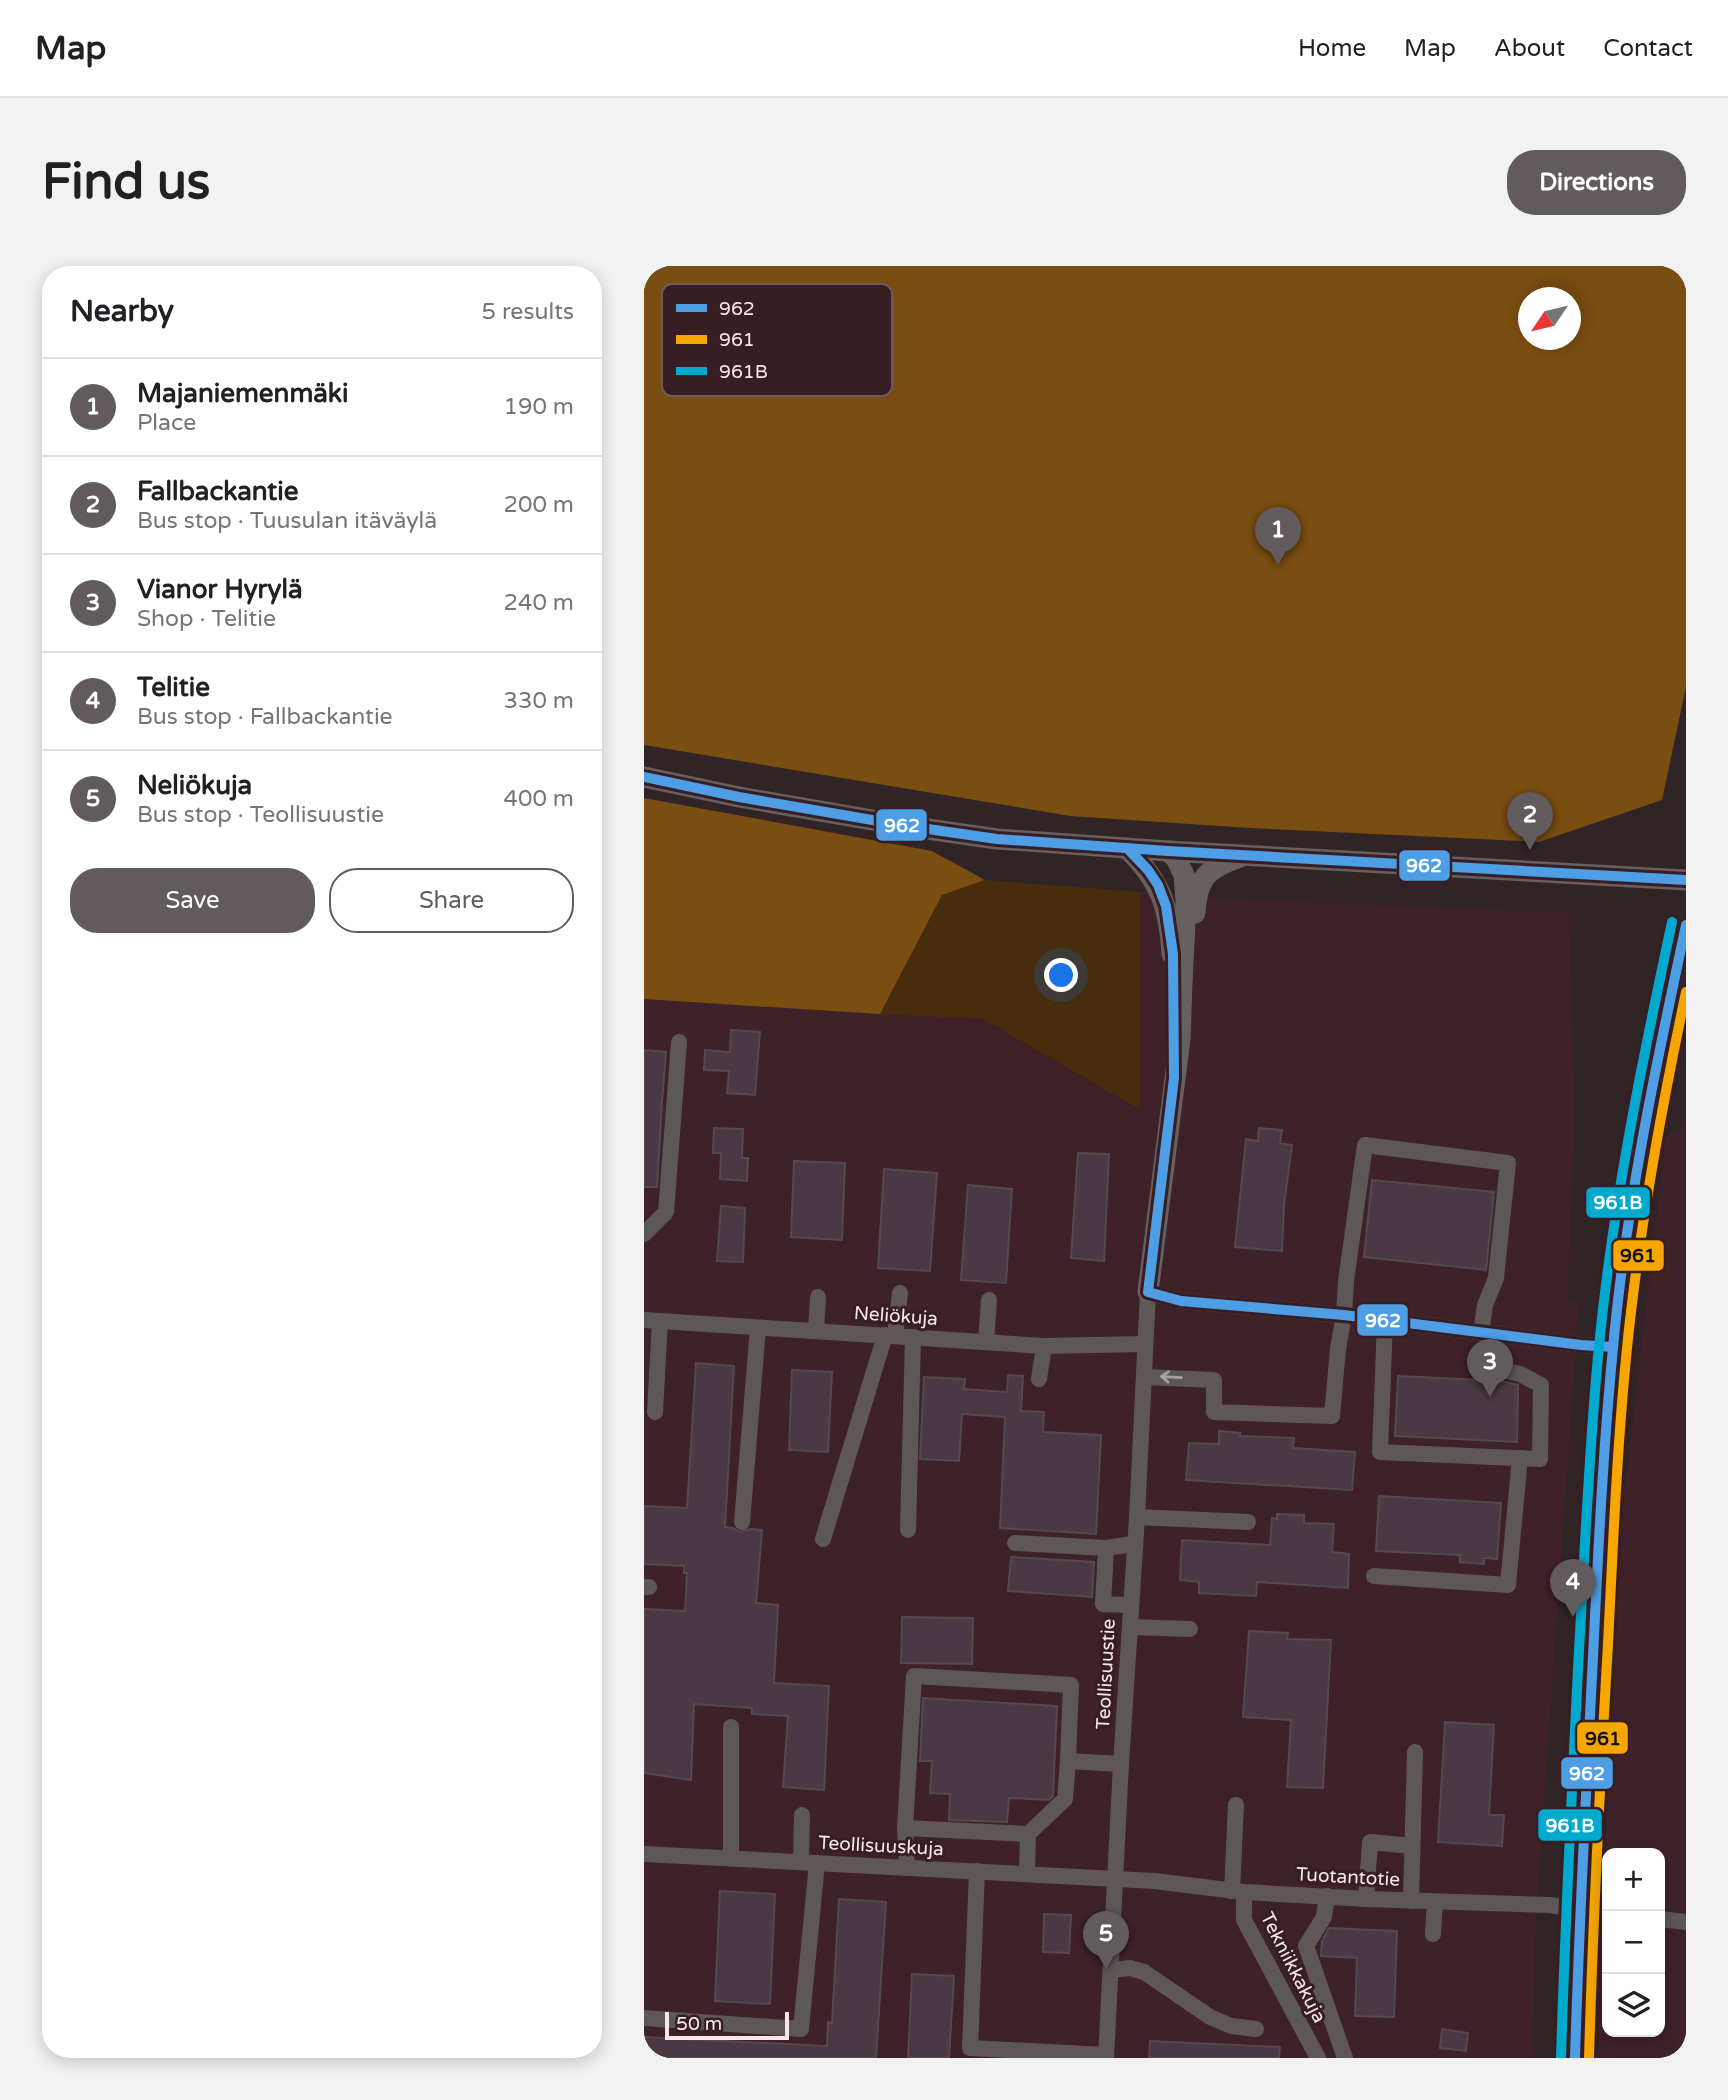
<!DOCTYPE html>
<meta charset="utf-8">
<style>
:root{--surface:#fff;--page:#f2f2f2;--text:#202124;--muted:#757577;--line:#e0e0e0;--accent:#625b5e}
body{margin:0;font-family:"Varela Round",sans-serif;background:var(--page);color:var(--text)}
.controls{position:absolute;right:21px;bottom:21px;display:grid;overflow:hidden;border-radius:14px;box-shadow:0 4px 18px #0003}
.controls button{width:63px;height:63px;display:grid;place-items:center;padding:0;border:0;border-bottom:2px solid var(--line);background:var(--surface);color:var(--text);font:35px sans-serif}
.compass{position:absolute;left:874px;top:21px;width:63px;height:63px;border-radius:50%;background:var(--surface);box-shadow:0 4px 18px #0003;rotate:235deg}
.scale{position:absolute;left:21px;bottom:18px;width:124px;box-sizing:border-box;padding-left:7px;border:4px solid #f8e6e9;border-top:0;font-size:19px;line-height:24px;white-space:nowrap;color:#f8e6e9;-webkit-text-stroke:5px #371e24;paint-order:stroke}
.you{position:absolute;left:418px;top:710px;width:24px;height:24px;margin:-18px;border:5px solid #fff;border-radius:50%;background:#1a73e8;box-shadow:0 0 0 10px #1a73e833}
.badge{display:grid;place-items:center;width:46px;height:46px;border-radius:50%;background:var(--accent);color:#fff;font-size:23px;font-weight:700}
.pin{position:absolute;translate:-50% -58px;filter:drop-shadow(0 2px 4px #0008)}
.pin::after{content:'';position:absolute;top:37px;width:24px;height:21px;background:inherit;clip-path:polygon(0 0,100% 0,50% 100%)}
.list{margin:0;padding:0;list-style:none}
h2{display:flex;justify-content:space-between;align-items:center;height:91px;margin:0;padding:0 28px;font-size:30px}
h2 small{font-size:23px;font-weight:400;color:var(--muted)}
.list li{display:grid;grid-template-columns:46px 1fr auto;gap:21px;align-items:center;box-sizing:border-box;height:98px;padding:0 28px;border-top:2px solid var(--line)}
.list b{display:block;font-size:26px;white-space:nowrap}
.list p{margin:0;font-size:23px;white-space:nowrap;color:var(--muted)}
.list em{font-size:23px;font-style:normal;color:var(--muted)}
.actions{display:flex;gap:14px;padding:21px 28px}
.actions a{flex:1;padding:16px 0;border:2px solid var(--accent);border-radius:28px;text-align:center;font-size:24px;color:var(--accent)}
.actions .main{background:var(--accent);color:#fff}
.icon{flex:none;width:38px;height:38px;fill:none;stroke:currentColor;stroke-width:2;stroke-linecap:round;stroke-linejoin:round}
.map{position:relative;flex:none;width:1042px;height:1792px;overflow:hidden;border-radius:28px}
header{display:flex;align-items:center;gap:42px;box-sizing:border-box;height:98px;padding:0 35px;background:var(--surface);border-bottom:2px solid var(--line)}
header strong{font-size:33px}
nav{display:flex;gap:38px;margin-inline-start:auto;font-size:24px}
.intro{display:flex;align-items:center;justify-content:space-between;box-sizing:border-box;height:168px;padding:0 42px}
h1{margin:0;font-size:49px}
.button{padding:18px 32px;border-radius:28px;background:var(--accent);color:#fff;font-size:24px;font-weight:700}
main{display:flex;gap:42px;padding:0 42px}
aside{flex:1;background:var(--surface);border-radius:28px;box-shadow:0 4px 18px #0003}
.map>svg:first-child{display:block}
.built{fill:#3f2129;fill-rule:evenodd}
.green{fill:#472d0d}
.forest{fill:#7a4d11;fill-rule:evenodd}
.building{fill:#4a3944;stroke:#54494e;stroke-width:2}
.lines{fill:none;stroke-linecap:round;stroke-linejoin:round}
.minor{stroke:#5e5757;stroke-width:16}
.major{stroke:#67605f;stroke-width:21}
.bus-1-casing{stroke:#371e24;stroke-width:16}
.bus-2-casing{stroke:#371e24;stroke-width:16}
.bus-3-casing{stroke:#371e24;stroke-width:16}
.bus-1{stroke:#4d9ee5;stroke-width:10}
.bus-2{stroke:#f7a600;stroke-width:10}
.bus-3{stroke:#00a9ce;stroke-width:10}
.oneway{stroke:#ab9ea0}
.labels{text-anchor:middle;stroke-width:6;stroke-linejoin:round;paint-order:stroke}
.street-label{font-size:19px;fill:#f8e6e9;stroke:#371e24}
.key{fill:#371e24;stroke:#715a5f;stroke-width:2}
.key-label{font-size:19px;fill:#f8e6e9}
.line-badge{stroke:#371e24;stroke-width:2.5}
.badge-label{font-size:19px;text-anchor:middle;font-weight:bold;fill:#fff}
.pale-badge-label{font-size:19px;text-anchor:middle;font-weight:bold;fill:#111}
</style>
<header>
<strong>Map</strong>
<nav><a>Home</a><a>Map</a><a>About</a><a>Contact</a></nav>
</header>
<div class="intro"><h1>Find us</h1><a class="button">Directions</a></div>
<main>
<aside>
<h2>Nearby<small>5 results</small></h2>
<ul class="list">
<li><span class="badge">1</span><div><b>Majaniemenmäki</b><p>Place</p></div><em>190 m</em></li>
<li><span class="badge">2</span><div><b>Fallbackantie</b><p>Bus stop · Tuusulan itäväylä</p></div><em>200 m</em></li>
<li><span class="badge">3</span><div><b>Vianor Hyrylä</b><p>Shop · Telitie</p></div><em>240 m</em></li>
<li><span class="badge">4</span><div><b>Telitie</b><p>Bus stop · Fallbackantie</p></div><em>330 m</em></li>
<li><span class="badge">5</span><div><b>Neliökuja</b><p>Bus stop · Teollisuustie</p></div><em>400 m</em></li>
</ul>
<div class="actions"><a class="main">Save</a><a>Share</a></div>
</aside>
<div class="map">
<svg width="1042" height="1792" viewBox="0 0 1042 1792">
<rect width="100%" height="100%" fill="#312427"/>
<g class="built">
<polygon points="496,626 589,633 925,647 931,854 923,1036 935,1036 891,1663 889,1792 0,1792 0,733 339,753 495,844"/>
<path d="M1042,858V1792H954L957,1688L956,1612L962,1388L1022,871ZM963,1587H1016V1766H963Z"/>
</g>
<polygon class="green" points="341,614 496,626 496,844 339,753 236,748 298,629"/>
<g class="forest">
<path d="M0,0H1042V421L1018,534L895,576L606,562L426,550L0,479ZM884,32H926V74H884Z"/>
<polygon points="0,532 288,585 341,614 298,629 236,748 0,733"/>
</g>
<g class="building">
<polygon points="87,764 116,766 111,829 83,827 85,805 60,804 61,784 86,786"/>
<polygon points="0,784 22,786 18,836 13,921 0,921"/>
<polygon points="70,862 99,863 98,892 104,892 103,915 76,913 77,887 69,887"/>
<polygon points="615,862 638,864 636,877 648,879 640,939 638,985 591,981 602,873 614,875"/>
<polygon points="434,887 465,888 460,995 427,992"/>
<polygon points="150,895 201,897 198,974 147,971"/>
<polygon points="240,903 293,907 286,1005 234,1002"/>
<polygon points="728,914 850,926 842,1004 720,991"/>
<polygon points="324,919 368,923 362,1017 317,1014"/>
<polygon points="77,940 101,942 99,996 73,995"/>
<polygon points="52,1097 90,1100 81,1261 89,1262 96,1266 106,1263 118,1264 112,1337 134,1339 130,1417 185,1420 180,1524 139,1521 144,1450 108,1448 108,1442 50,1438 47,1514 0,1507 0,1343 41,1345 43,1307 40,1307 40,1300 0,1298 0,1240 43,1242"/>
<polygon points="148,1104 188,1106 184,1186 145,1184"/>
<polygon points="364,1109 379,1110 377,1145 400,1146 399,1166 457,1169 452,1268 356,1262 361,1151 318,1148 315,1195 276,1193 280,1111 321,1113 320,1123 363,1126"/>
<polygon points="754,1110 857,1115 874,1119 873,1176 751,1170"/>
<polygon points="575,1165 596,1167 596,1170 650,1172 649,1182 711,1186 708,1224 542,1214 545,1177 575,1178"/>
<polygon points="735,1230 857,1237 853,1293 840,1292 840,1298 816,1296 816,1289 732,1285"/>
<polygon points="633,1248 660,1249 660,1257 690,1258 688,1286 705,1288 704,1322 613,1316 612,1330 555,1327 555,1316 536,1314 538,1274 626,1279 628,1252 633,1253"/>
<polygon points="367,1291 450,1296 448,1331 364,1325"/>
<polygon points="258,1351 329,1352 328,1398 257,1397"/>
<polygon points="605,1365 644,1367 643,1373 687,1374 679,1522 643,1521 647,1454 599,1451"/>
<polygon points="279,1432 413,1440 409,1530 405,1534 365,1532 363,1556 305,1554 306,1528 286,1527 288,1495 276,1495"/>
<polygon points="801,1456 850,1459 845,1549 860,1549 858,1580 794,1576"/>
<polygon points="76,1625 131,1628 126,1738 71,1735"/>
<polygon points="195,1633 242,1636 232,1792 0,1792 0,1771 183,1780 184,1756 188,1757"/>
<polygon points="400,1648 427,1649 425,1687 399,1686"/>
<polygon points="685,1662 753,1665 750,1751 711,1750 713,1692 677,1690 678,1675"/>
<polygon points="268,1708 310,1710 305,1792 264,1792"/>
<polygon points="798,1763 824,1767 822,1785 796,1782"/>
<polygon points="506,1775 636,1781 635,1792 505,1792"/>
</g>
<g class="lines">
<g class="minor">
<polyline points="0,968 22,946 35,776"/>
<polyline points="0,1054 400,1080 501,1078"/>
<polyline points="741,1055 736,1186 896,1193 897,1119 876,1108 845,1101 845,1068"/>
<polyline points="172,1065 174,1031"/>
<polyline points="251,1070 256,1027"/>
<polyline points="342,1076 345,1034"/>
<polyline points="500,1111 570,1114 570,1146 688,1150 694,1083 700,1049 702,1015 721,879 864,897 852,1012 841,1039 837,1067"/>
<polyline points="395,1113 400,1080"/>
<polyline points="11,1146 16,1055"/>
<polyline points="493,1251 604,1256"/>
<polyline points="98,1256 114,1062"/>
<polyline points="264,1264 269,1071"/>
<polyline points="179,1273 241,1069"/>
<polyline points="371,1277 462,1282 490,1278"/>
<polyline points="462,1282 459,1338 486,1339"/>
<polyline points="730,1310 864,1319 876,1192"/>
<polyline points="0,1321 5,1321"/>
<polyline points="486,1361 546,1363"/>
<polyline points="87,1461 87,1592"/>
<polyline points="261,1562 384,1568 383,1607"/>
<polyline points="384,1568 421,1533 424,1495 477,1498"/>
<polyline points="0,1588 510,1615 600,1626 722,1633 905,1639 963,1647"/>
<polyline points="157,1596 158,1549"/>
<polyline points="263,1602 261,1562 270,1410 427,1419 424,1495"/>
<polyline points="333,1605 326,1782 462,1789"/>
<polyline points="588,1625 592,1539"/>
<polyline points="600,1626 600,1654 674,1792"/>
<polyline points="683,1630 680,1651 662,1680 701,1792"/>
<polyline points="722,1633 726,1576 768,1580"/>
<polyline points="767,1635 771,1486"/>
<polyline points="1016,1653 1042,1656"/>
<polyline points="789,1668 791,1636"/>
<polyline points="467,1704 486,1702 500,1706 566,1751 587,1760 612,1763"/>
<polyline points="0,1752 157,1763 173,1597"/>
<polyline points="462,1792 477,1498 493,1251 504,1026 537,1035 700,1049 937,1079 969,1081"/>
<polyline points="931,1792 935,1644 954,1297 969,1081 988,937 1008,819 1042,659"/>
</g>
<g class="major">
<polyline points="0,511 95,531 263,560 353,573 524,585 1042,614"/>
<path d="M483,582C517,616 525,640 528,688"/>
<path d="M551,647C553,611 564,602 596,591"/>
<polyline points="504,1026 536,773 538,717 542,635 540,609 532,592 524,585"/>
</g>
<g class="bus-1-casing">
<g id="bus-1">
<polyline points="0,511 95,531 263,560 353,573 524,585 1042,614"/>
<polyline points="483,582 504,604 514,619 522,640 529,688 530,812 504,1026 537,1035 700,1049 937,1079 969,1081"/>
<path d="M931,1792C935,1658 942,1525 949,1391C954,1288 959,1185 969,1082C982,940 1012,799 1042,659"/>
</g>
</g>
<g class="bus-2-casing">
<path id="bus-2" d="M945,1792C949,1654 956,1516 964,1378C969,1279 973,1180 983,1082C995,963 1017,844 1042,726"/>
</g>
<g class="bus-3-casing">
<path id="bus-3" d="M917,1792C921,1656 928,1520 935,1384C941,1283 945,1181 955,1080C969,937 998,796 1028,656"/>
</g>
<use href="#bus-1" class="bus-1"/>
<use href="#bus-2" class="bus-2"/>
<use href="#bus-3" class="bus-3"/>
</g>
<defs><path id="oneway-shaft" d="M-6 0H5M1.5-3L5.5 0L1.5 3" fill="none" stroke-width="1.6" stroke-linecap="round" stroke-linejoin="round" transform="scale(1.75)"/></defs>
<use class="oneway" href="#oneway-shaft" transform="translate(527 1111) rotate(-177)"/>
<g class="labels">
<g class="street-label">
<text transform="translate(252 1049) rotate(4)" y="7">Neliökuja</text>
<text transform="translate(461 1408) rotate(-87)" y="7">Teollisuustie</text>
<text transform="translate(237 1579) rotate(3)" y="7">Teollisuuskuja</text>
<text transform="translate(704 1610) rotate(3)" y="7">Tuotantotie</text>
<text transform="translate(650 1701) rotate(63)" y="7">Tekniikkakuja</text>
</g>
</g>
<rect x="18" y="18" width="230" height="112" rx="10" class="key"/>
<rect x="32" y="38" width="31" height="8" fill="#4d9ee5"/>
<rect x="32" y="69" width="31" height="9" fill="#f7a600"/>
<rect x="32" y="101" width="31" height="8" fill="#00a9ce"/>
<g class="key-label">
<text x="75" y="49">962</text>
<text x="75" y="80">961</text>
<text x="75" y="112">961B</text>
</g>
<g class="line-badge">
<rect x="231" y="542" width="53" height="34" rx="7" fill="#4d9ee5"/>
<rect x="754" y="583" width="53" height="33" rx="7" fill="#4d9ee5"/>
<rect x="941" y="920" width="66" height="33" rx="7" fill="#00a9ce"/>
<rect x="968" y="973" width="53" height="33" rx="7" fill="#f7a600"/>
<rect x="712" y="1037" width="53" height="34" rx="7" fill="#4d9ee5"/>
<rect x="932" y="1455" width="53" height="34" rx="7" fill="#f7a600"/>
<rect x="916" y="1490" width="54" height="34" rx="7" fill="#4d9ee5"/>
<rect x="893" y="1542" width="66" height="34" rx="7" fill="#00a9ce"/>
</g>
<g class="badge-label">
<text x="258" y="566">962</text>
<text x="780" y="606">962</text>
<text x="974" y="943">961B</text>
<text x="739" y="1061">962</text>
<text x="943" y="1514">962</text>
<text x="926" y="1566">961B</text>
</g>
<g class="pale-badge-label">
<text x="994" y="996">961</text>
<text x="959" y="1479">961</text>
</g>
</svg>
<div class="controls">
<button>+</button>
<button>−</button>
<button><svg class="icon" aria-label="layers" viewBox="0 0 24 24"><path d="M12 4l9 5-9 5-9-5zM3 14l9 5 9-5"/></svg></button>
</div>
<svg class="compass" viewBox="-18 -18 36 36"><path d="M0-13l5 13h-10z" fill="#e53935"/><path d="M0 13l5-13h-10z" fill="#757577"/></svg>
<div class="scale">50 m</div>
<div class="you"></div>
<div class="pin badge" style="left:634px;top:299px">1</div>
<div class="pin badge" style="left:886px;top:584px">2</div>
<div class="pin badge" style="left:846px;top:1131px">3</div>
<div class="pin badge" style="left:929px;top:1351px">4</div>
<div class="pin badge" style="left:462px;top:1703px">5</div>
</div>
</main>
